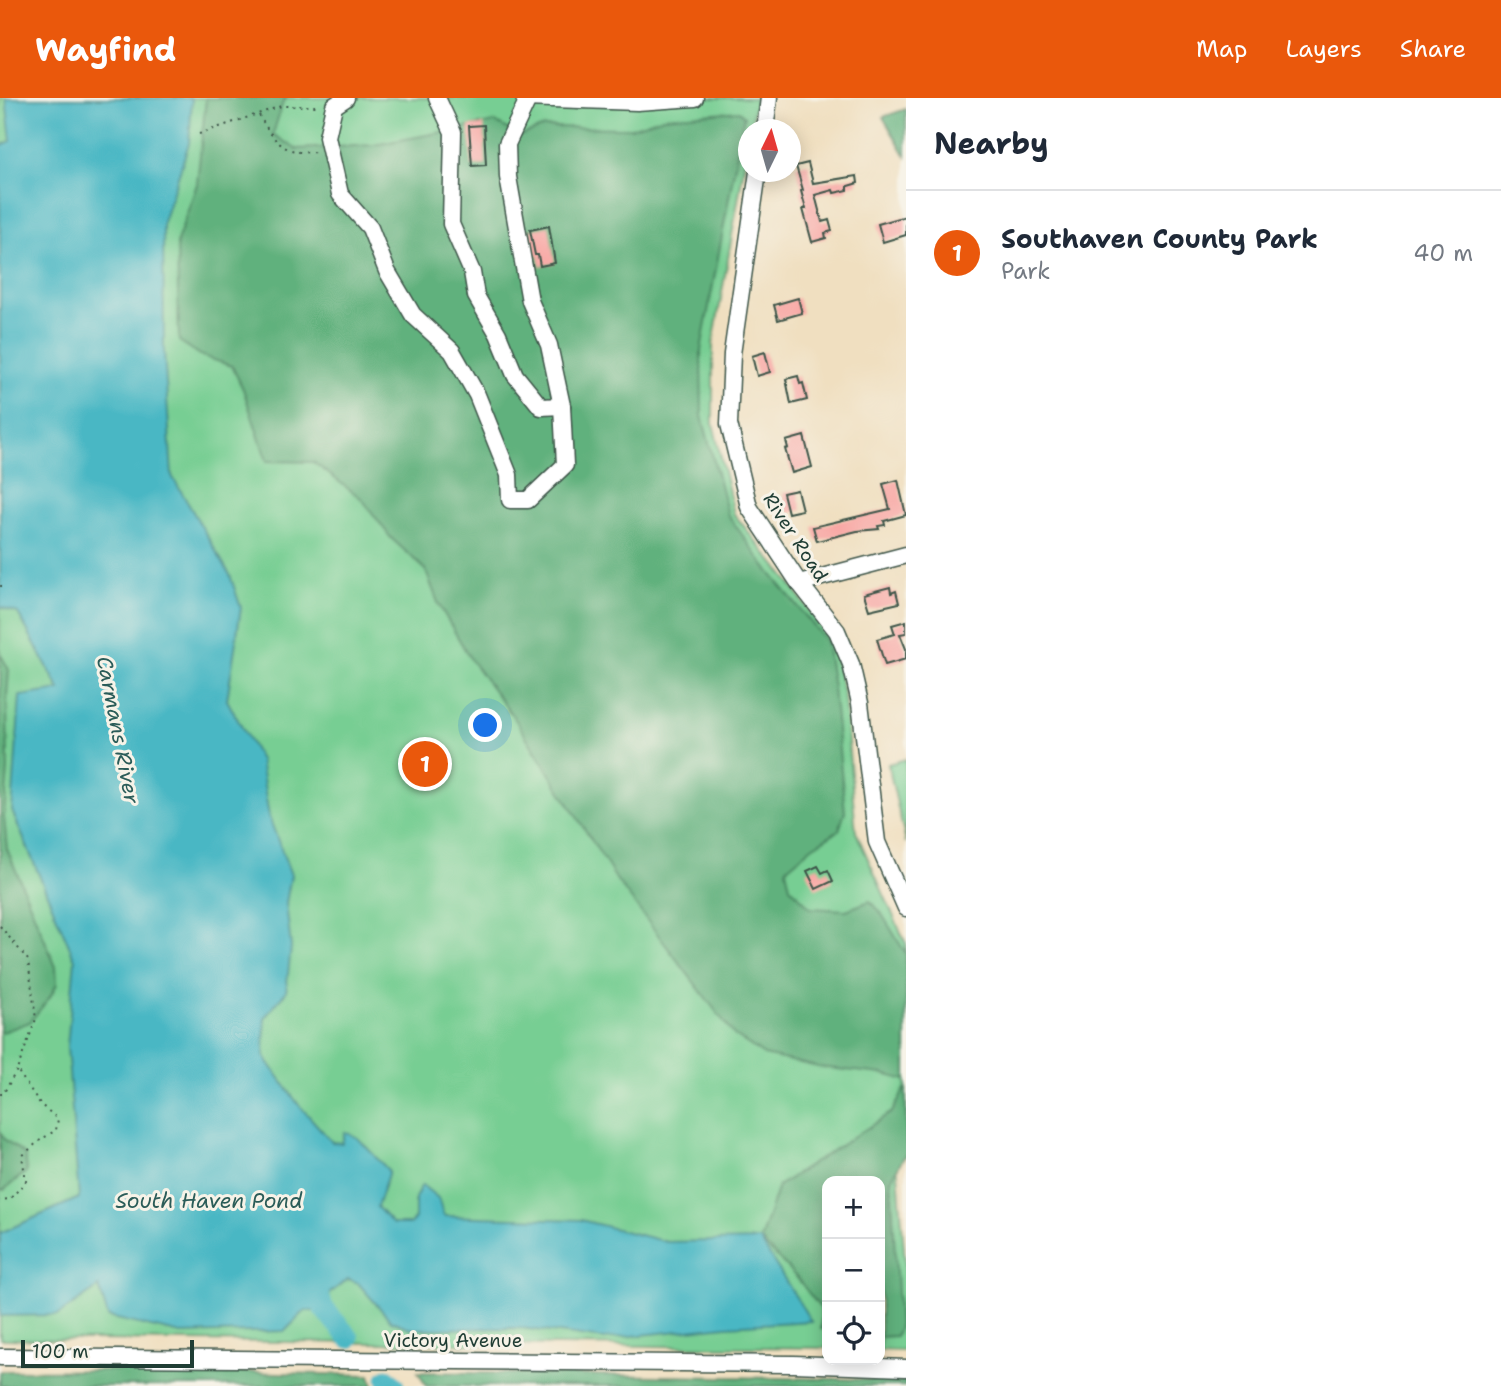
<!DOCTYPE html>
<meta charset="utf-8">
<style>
:root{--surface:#fff;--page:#f6f6f7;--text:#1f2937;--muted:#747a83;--line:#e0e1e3;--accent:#ea580c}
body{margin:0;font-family:"Shantell Sans",sans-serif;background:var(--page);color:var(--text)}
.controls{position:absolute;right:21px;bottom:21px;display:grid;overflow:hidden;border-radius:14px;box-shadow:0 4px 18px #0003}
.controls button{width:63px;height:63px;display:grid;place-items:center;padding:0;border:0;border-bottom:2px solid var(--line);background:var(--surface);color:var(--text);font:35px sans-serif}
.compass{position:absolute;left:738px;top:21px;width:63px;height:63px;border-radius:50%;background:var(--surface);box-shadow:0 4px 18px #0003;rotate:5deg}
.scale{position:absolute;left:21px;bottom:18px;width:173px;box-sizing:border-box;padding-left:7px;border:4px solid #1f3d34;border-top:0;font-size:19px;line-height:24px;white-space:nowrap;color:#1f3d34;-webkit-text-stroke:5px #f7f3e8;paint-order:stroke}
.you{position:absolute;left:486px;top:628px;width:24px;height:24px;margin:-18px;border:5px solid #fff;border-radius:50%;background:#1a73e8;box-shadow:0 0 0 10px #1a73e833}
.badge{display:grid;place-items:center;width:46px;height:46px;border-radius:50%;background:var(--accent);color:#fff;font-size:23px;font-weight:700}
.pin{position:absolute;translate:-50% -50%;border:4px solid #fff;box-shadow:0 2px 7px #0006}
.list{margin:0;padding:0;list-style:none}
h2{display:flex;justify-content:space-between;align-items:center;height:91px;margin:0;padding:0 28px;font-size:30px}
h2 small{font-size:23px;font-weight:400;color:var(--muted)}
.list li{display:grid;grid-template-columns:46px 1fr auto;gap:21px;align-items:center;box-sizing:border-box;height:126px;padding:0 28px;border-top:2px solid var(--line)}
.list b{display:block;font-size:26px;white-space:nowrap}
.list p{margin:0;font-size:23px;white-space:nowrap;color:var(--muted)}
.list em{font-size:23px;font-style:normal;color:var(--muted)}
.icon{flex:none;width:38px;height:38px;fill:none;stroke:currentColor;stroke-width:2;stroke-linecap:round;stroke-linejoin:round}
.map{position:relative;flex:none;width:906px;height:1288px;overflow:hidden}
header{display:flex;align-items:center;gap:42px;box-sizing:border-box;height:98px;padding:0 35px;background:var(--accent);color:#fff}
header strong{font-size:33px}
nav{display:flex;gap:38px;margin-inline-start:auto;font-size:24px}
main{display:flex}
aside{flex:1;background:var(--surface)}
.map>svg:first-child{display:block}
.green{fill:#77ce93;stroke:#4b8664;stroke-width:2}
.forest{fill:#61b17d;stroke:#407758;stroke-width:2}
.water{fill:#4ab7c4;stroke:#347a7c;stroke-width:2}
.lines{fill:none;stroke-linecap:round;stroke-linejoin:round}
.river{stroke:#4ab7c4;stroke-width:21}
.building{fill:#f8a7a4}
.minor-casing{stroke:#3e5549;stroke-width:19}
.path{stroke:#3e5549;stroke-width:2;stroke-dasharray:2 5;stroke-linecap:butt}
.minor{stroke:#fff;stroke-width:16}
.labels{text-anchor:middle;stroke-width:6;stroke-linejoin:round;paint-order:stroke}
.street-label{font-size:19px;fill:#1f3d34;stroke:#f7f3e8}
.water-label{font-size:21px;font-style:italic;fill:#2a5c58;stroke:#f7f3e8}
</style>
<header>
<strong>Wayfind</strong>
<nav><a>Map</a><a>Layers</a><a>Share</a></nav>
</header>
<main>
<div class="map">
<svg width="906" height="1288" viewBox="0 0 906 1288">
<rect width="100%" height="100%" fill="#f7f3e8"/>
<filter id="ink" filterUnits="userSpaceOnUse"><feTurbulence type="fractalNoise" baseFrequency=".0143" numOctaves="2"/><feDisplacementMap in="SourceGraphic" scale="14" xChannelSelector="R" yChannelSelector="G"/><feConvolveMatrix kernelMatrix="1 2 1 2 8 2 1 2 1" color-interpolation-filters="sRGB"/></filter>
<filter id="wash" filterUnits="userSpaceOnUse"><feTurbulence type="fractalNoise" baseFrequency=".00686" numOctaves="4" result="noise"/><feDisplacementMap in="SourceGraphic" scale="28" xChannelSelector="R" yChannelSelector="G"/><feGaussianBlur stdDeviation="1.57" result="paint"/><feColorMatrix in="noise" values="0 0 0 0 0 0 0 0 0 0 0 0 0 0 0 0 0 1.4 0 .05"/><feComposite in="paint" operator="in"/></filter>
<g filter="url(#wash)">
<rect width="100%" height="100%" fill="#f0dfc0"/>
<g class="green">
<polygon points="0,0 756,0 713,246 713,325 734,416 789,484 831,544 844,598 856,734 906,846 906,1058 897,1062 906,1178 906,1253 880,1252 880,1083 827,1083 827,1250 0,1241"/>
<polygon points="906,661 906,745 888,666"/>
</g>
<g class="forest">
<polygon points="206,0 288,0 283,4 273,36 296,51 374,47 495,24 520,38 544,29 631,30 663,19 739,13 744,18 701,252 702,318 728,417 763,466 826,543 833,590 845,714 839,732 812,749 786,771 790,789 811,810 846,812 870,803 880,813 906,856 906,982 883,976 818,969 764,957 734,937 618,784 515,621 471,562 439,507 425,471 391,440 362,401 313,364 267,363 243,291 232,268 202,258 179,243 177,144 197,86"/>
<polygon points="906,11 906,58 883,19"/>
<polygon points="0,555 9,572 7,600 8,672 4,719 7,751 56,869 57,886 50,899 30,924 0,935"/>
<polygon points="906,989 906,1055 891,1082 899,1230 896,1238 880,1239 880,1083 827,1083 827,1232 821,1231 821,1211 797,1180 760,1142 778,1088 892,1014"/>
<polygon points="0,1033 4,1041 25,1057 27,1073 4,1092 0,1092"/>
<polygon points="152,1272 370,1277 373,1288 0,1288 0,1273"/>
<polygon points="418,1274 839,1281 906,1283 906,1288 426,1288"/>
</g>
<polygon class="water" points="6,0 192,0 189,45 163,124 164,253 172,378 230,477 241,510 227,602 260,662 269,719 291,777 286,805 291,849 286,894 265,919 264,958 298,1006 332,1044 342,1045 345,1034 358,1040 389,1073 377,1109 393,1126 410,1126 415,1120 415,1100 422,1087 438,1100 444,1118 581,1122 667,1144 760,1142 811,1223 726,1228 604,1241 521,1230 413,1231 391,1223 358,1185 348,1181 329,1196 330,1204 318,1216 315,1213 305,1213 285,1233 181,1236 108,1219 99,1189 58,1217 0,1218 0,1135 79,1100 67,949 75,862 12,713 20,598 60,592 18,515 0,509 0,48 11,43"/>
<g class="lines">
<g class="river">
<polyline points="313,1185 324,1211 349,1240"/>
<polyline points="387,1281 394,1288"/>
</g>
</g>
<g id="blocks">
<g class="building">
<polygon points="484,27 486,67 472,68 469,28"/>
<polygon points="808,65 813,85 857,78 858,85 848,88 848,92 834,95 833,92 815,97 822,124 829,122 832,133 825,135 826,140 812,144 803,111 806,111 801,93 803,92 796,68"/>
<polygon points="906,118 906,137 883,144 878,126"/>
<polygon points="549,128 555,165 540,168 538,157 535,157 530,132"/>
<polygon points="798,200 802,215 778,222 774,207"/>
<polygon points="765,254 770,274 757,278 752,258"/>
<polygon points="798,278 800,286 803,285 807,302 791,306 786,281"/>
<polygon points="804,338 812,369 792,375 785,351 788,350 786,343"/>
<polygon points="898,382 906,417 884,423 885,427 878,428 879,431 857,433 817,443 813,429 890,411 883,386"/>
<polygon points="797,392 802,412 788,415 783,395"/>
<polygon points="890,489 891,495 896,493 899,505 869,512 864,496"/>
<polygon points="906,523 906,535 900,536 906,551 906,561 885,567 877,541 895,536 892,527"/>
<polygon points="818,768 822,775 828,772 833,783 816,791 807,773"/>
</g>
</g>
</g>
<g filter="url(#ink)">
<use href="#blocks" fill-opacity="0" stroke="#3e5549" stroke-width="2"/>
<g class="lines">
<g class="minor-casing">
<g id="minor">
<polyline points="346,0 334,8 327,39 340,96 370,130 387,173 413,217 452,253 477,297 509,377 510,402 528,402 565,367 562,308 549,247 530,203 508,79 507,46 528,1"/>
<polyline points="437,0 453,34 451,126 472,174 476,198 498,236 515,277 541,309 562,308"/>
<polyline points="524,0 637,4 695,0"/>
<polyline points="765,32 769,0"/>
<polyline points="758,74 732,256 729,326 749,409 797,482 837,533 851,566 860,605 877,744 906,810"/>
<polyline points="799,485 906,457"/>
<polyline points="0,1259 794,1266 906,1270"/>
</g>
</g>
<g class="path">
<path d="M259,17C274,43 283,57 316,54"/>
<polyline points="199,36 281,8 319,8"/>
<polyline points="0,488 4,488"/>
<polyline points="0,828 28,862 36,921 17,972 41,1007 58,1021 56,1032 39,1043 22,1058 26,1083 10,1101 0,1102"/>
<polyline points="0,996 3,996 17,972"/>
</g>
<use href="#minor" class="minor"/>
</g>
</g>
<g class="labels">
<g class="street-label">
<text transform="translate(796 439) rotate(57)" y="7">River Road</text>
<text x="453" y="1249">Victory Avenue</text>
</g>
<g class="water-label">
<text transform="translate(118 632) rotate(79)" y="7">Carmans River</text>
<text x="209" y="1110">South Haven Pond</text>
</g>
</g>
</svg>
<div class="controls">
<button>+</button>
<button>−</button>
<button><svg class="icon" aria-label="locate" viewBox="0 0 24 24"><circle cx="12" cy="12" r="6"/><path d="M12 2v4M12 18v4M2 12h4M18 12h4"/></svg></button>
</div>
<svg class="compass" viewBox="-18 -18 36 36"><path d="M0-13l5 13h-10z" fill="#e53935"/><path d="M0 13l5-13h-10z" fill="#747a83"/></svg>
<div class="scale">100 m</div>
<div class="you"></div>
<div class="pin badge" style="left:425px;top:666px">1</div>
</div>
<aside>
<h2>Nearby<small></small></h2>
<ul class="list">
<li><span class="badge">1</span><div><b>Southaven County Park</b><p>Park</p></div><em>40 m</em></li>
</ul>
</aside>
</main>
